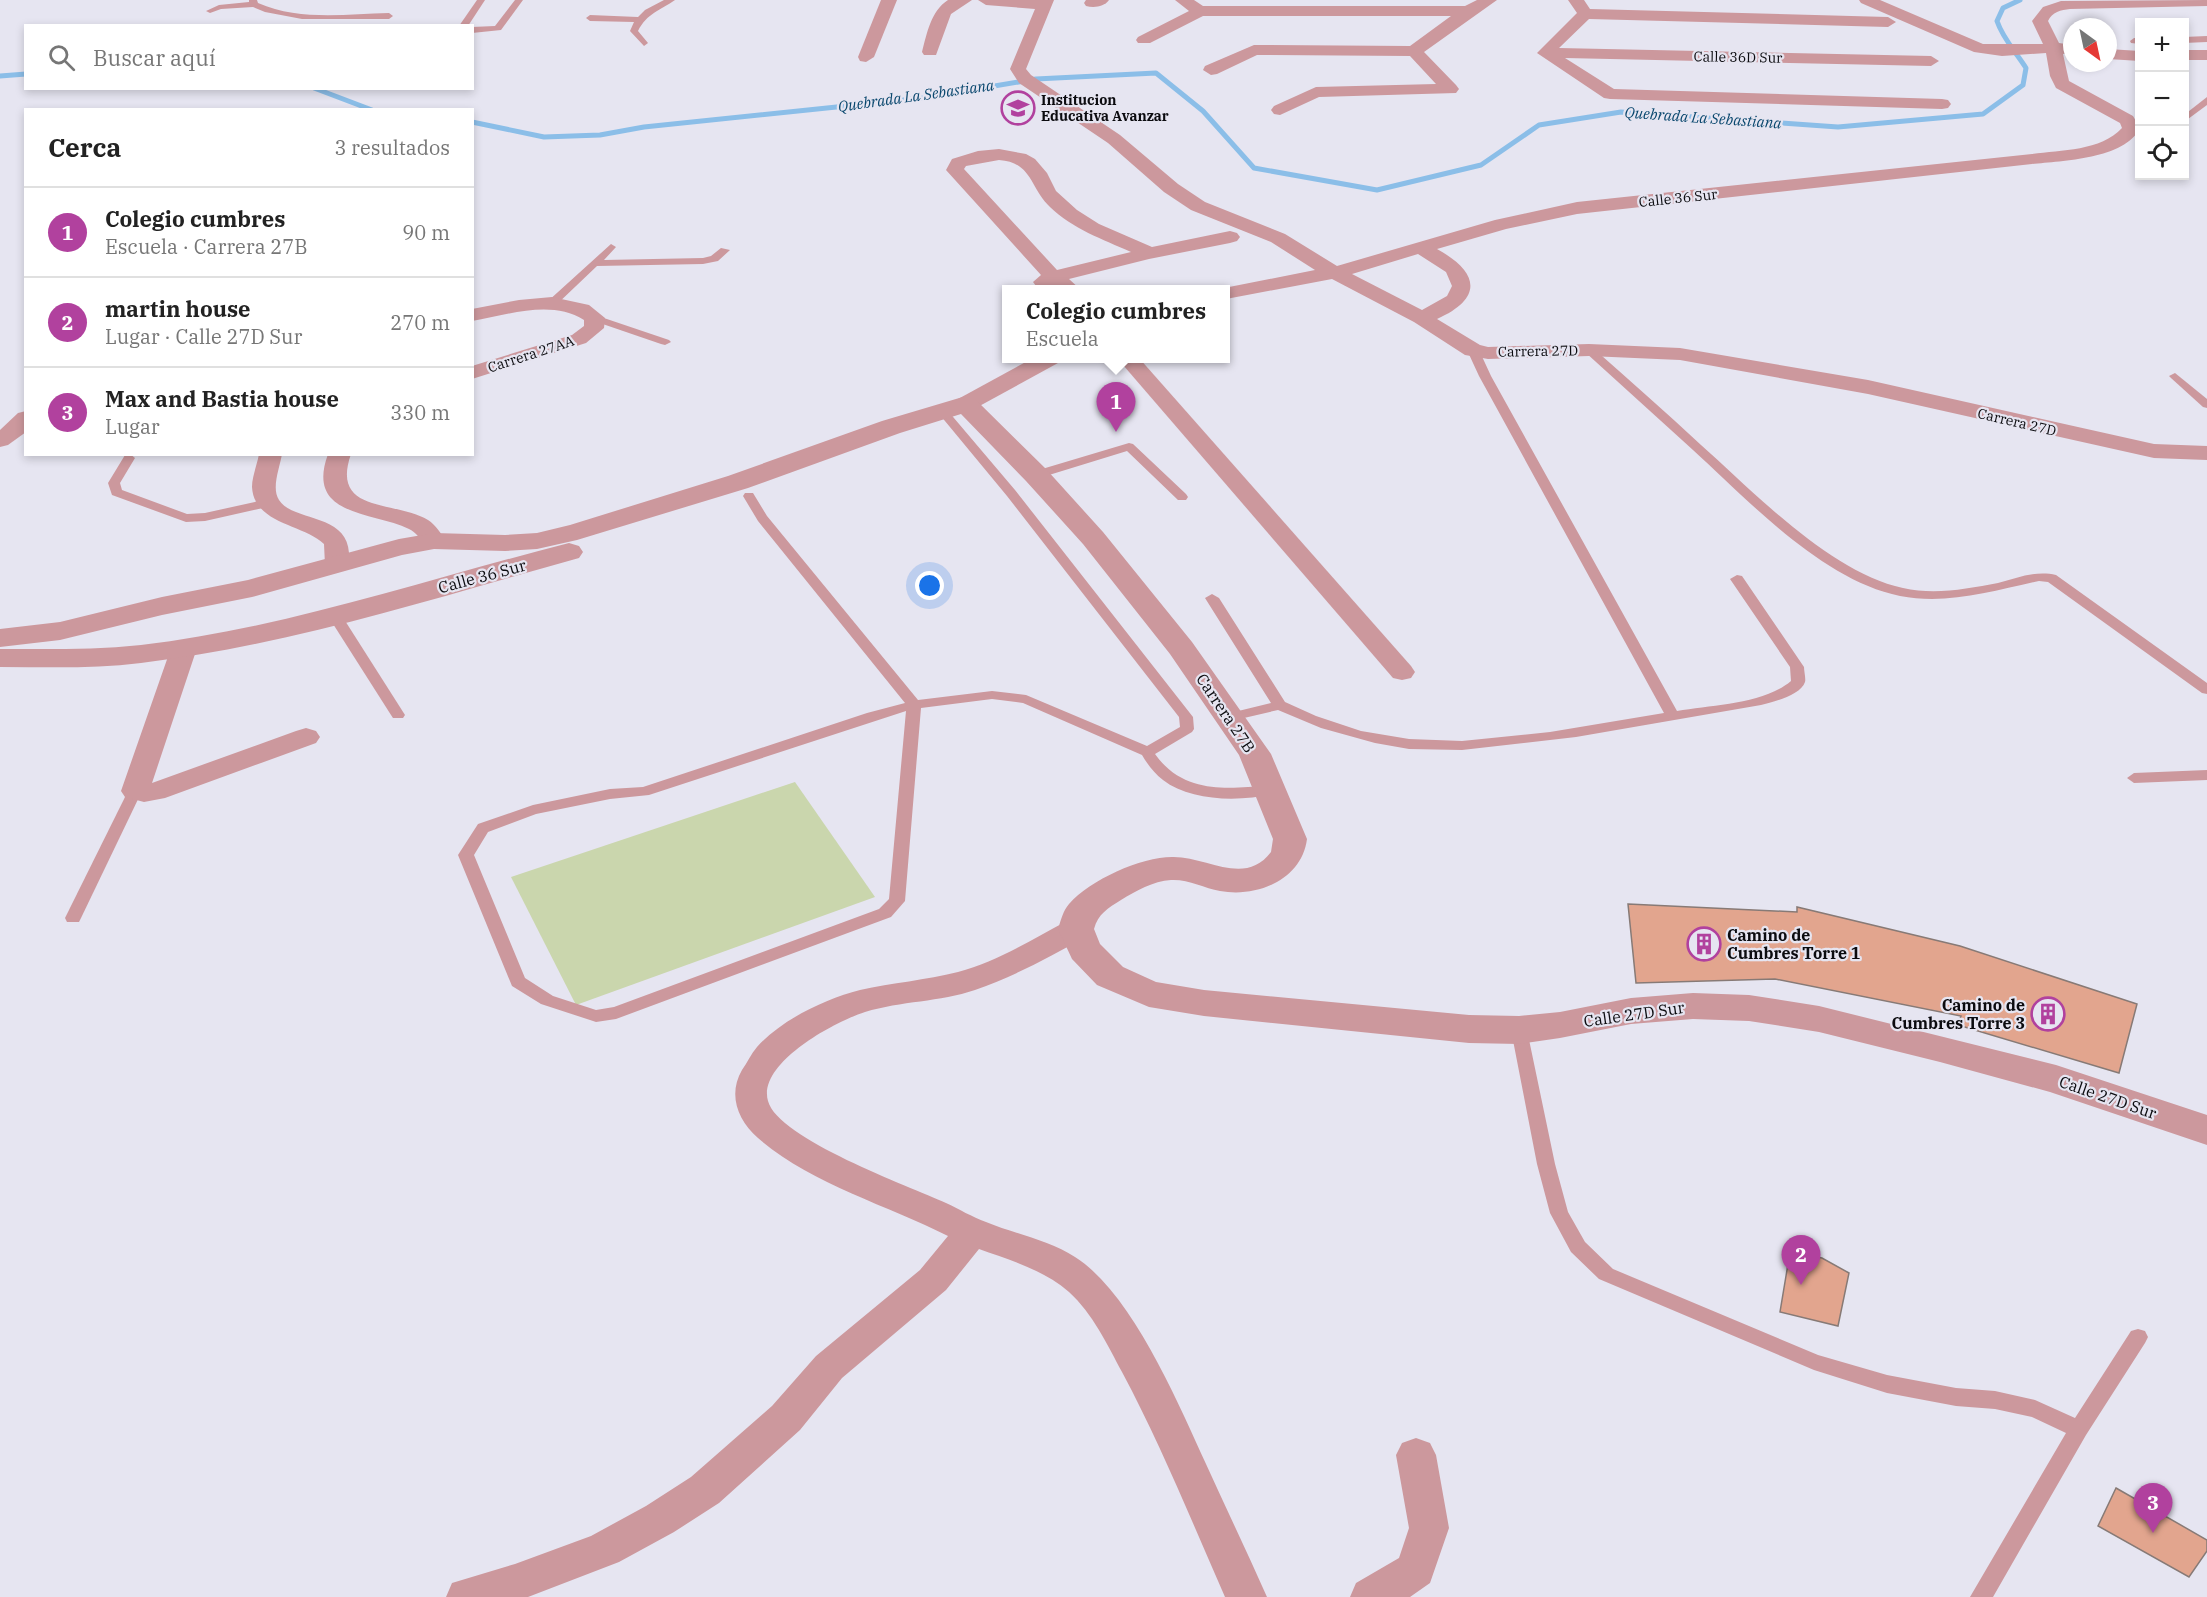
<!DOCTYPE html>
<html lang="es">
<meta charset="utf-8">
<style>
:root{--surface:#fff;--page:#f2f2f2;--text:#222;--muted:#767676;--line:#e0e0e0;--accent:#b1419e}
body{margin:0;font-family:"IBM Plex Serif",serif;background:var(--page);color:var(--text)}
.controls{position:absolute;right:18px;top:18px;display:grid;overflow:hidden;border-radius:0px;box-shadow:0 3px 9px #0003}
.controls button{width:54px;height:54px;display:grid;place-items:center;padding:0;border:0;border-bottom:2px solid var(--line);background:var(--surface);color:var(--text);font:30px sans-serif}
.compass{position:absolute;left:2063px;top:18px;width:54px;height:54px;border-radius:50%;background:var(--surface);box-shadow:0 3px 9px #0003;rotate:147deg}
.you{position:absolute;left:930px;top:586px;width:21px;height:21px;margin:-15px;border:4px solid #fff;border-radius:50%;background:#1a73e8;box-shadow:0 0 0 9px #1a73e833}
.badge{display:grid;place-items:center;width:39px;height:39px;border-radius:50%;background:var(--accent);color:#fff;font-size:20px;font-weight:700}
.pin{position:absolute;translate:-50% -50px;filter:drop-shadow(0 2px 3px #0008)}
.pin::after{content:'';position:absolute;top:32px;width:21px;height:18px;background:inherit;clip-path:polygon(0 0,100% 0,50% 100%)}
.popup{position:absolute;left:1002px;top:285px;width:228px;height:78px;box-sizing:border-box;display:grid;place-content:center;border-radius:0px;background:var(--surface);filter:drop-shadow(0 2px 4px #0005);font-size:20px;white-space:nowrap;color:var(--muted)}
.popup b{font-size:22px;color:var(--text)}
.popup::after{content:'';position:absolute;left:50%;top:100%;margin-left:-12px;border:12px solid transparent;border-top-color:var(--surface)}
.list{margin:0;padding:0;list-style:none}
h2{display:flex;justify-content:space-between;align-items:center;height:78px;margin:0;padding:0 24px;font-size:26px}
h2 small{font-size:20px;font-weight:400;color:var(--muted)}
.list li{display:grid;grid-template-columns:39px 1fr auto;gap:18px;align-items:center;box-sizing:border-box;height:90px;padding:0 24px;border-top:2px solid var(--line)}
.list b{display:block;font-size:22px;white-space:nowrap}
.list p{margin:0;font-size:20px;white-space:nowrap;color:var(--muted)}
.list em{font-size:20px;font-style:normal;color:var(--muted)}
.icon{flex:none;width:33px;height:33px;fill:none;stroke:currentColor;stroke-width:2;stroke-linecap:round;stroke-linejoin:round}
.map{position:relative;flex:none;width:2207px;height:1597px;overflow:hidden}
.search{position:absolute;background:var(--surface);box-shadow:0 3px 9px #0003;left:24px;top:24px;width:450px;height:66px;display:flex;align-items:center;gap:15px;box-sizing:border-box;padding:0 21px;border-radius:0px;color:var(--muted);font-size:22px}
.panel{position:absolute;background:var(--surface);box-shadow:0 3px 9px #0003;left:24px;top:108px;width:450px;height:348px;border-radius:0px}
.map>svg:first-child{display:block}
.green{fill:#cad6ad}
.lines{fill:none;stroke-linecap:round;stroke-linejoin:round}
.stream{stroke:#8bbee8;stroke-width:5}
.building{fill:#e2a58e;stroke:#877a76;stroke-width:1.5}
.service{fill:#cc989d;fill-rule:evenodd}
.minor{fill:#cc989d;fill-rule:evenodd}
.tertiary{fill:#cc989d;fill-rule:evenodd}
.labels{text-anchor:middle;stroke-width:4.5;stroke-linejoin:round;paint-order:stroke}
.far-street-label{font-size:14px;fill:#0b0b0f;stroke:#e6e5f1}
.far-poi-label{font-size:14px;font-weight:bold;fill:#0b0b0f;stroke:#e6e5f1;text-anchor:start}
.far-water-label{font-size:15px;font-style:italic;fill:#08466d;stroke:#e6e5f1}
.street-label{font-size:16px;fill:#0b0b0f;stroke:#e6e5f1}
.poi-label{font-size:16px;font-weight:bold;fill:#0b0b0f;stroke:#e6e5f1;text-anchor:start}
</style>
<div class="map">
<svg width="2207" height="1597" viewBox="0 0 2207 1597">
<rect width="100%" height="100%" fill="#e6e5f1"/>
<polygon class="green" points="795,782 875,897 576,1005 511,877"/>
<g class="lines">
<g class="stream">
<polyline points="0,76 26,74"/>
<polyline points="314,88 372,110"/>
<path d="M472,122L544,137L600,135L644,127L923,98L1036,79L1156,73L1203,111L1254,168L1377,190L1481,165L1539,125L1621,112L1838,127L1983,114L2023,85L2026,68C2016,52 2003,39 1997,21L2003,8L2020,0"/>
</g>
</g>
<g class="building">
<polygon points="1628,904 1797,912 1797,907 1960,946 2137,1004 2119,1073 1958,1025 1961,1016 1775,979 1636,983"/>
<polygon points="1790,1252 1822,1258 1849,1273 1838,1326 1780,1312"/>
<polygon points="2116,1488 2207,1540 2207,1551 2189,1577 2098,1526"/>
</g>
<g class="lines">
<g class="service">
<path d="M249,0H257L258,3C299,21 345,14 389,13L393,16L389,19H302L265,12L253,7L221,9L210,13L206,11L219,5L249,2Z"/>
<polygon points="477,0 485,0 468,26 459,26"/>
<polygon points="515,0 523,0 501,30 472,33 472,27 495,26"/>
<path d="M664,0H675C661,10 647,13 638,31L648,43L644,46L630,31L634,22L590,21L586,18L590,15L638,17L645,10Z"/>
<polygon points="2207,36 2207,42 2184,43 2184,37"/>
<polygon points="2134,38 2140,38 2140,44 2131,43 2130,41"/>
<polygon points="2207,97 2207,105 2184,122 2184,115"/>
<polygon points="611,244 616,247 604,260 703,258 711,256 721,248 730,250 718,261 703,264 597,266 555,306 547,306 547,302"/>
<polygon points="595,315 669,340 671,342 665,345 661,344 591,320 591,316"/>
<path d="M1473,347L1479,350L1491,376L1677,711C1712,705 1764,704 1791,681L1790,667L1730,579L1737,575L1742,576L1804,667C1804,671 1806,679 1805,682C1801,695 1773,702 1761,705L1576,737L1462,750L1409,749L1375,743L1321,728L1278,710L1231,721L1226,720L1224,717L1226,714L1271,703L1205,598L1212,594L1219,598L1285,702L1316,716L1361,731L1409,739L1462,741L1550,732L1664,713L1479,376L1467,350Z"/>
<path d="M1589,347L1593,348C1629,380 1666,412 1701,445C1755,493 1831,573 1903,588C1934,595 1967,589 1998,583C2017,578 2036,570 2056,575L2207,683V694L2202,693L2048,582L2039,581C1993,591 1947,605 1900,596C1822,580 1750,502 1693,450C1657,417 1621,385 1585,352V348Z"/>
<polygon points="2175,373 2207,399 2207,408 2203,407 2171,378 2169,376"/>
<path d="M944,409L948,411L1015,490L1193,717L1194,729L1192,732L1155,754C1194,810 1267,776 1278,790L1276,793C1243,802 1191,802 1163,780C1154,773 1148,765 1142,755L1023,703L992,699L921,708L905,901L891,917L616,1019L596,1022L590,1020L541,1004L512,986L458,855L478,824L533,805L610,789L643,787L867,713L905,703L758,521L743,496L745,493H753L767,516L918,700L992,691L1026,695L1147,746L1180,727L1179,717L1007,496L940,415V411ZM906,711L889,899L879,909L614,1007L596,1010L553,996L525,978L474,855L488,832L536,814L610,799L649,795Z"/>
<polygon points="1129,443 1133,444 1186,494 1188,497 1186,500 1178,500 1127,451 1036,479 1030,475 1032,472"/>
<polygon points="130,454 135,458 120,483 122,490 187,514 205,513 268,499 274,503 272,506 205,521 186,522 112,495 108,483 125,455"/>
<polygon points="335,612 342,616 405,715 403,718 393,718 391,715 328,616"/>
<polygon points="2207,770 2207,780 2134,783 2127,778 2134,773"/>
<polygon points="135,786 142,791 81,918 79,922 67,922 65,918 128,791"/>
<polygon points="1519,1024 1525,1026 1527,1030 1555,1164 1568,1212 1585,1242 1613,1269 1818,1355 1887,1375 1956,1388 1995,1391 2035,1400 2075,1418 2131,1331 2138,1329 2145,1331 2148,1337 2145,1343 2086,1435 1993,1597 1970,1597 2066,1433 2032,1417 1995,1409 1956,1406 1887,1393 1814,1370 1599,1279 1571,1252 1550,1213 1537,1164 1511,1030 1513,1026"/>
</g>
<g class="minor">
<polygon points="881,0 897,0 874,57 866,62 860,61 858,57"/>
<path d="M948,0H972L951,14L936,55H924L922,52C927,33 931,11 948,0Z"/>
<path d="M978,0H1054L1026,69L1031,75L1120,135L1178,184L1205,202L1285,234L1337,266L1495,220L1577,202L2032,154C2061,150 2101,151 2122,128L2120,123L2056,88L2050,76L2046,53L2002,56L1974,52L1861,3L1859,0H1880L1983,44H2043L2032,21L2043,7L2061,1L2207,0V6L2070,9C2061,10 2052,12 2048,21L2059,43L2072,45V53L2063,54L2069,81L2133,116L2140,128C2125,159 2062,161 2032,164L1577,214L1506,229L1437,249C1479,272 1484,298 1437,319L1480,345L1488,347L1589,344L1680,348L1868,380L2154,444L2207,446V460L2154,458L1868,394L1680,360L1589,356L1488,359L1465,355L1414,322L1332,279L1226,299V290L1219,289L1315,270L1271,242L1191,210L1164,192L1108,143L1019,83L1010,69L1035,9L986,5ZM1418,254L1446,272L1452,286L1447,296L1422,310L1352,274Z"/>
<path d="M1086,0H1109C1104,7 1094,8 1086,6L1084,3Z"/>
<polygon points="1175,0 1194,0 1203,6 1465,6 1477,0 1497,0 1424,52 1456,85 1459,89 1456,93 1319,97 1280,115 1274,114 1271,110 1274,106 1316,87 1436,84 1410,56 1257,55 1217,74 1211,75 1203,70 1205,66 1254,45 1410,46 1451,16 1203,16 1150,43 1138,43 1136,40 1138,37 1189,11"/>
<polygon points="1568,0 1584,0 1590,9 1888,17 1896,22 1888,27 1589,19 1559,48 1931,56 1939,61 1931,66 1565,58 1614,89 1942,99 1948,100 1951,104 1948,108 1942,109 1610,99 1604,98 1537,53 1577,13"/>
<polygon points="2108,49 2140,51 2140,61 2108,59"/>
<rect x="2184" y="50" width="23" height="10"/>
<path d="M999,149L1026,154L1035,159L1047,173L1056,191L1077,210L1099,224L1152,247L1230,231L1237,233L1240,237L1237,241L1230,243L1149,259L1069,279L1081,290H1057L1052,285L1043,288L1036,286L1033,282L1041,275L946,170L952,159L978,151ZM999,160C1032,162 1030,188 1050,207C1073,229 1102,239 1131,252L1057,270L964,169L966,166Z"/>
<path d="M552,297L589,305L605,318L604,328L586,343L472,379V366L572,335L584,326V320C551,299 508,315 472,321V309L519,300Z"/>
<polygon points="1033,358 1060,358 1058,363 974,409 966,411 958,409 955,404 958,399"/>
<polygon points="1117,358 1139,358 1411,666 1415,672 1411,678 1402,680 1393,678"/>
<polygon points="26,411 26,432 8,445 0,447 0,430 18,413"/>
<path d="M259,454H282C280,467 271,488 279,500C293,522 347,513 349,553C349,560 350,564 346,570L337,572L328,570L325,565L324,544C303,524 254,524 252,487C252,477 257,465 259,454Z"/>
<path d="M328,454H351C330,514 395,500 428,520C436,525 441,534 446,541L443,546C420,552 425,537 409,529C372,511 305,517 328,454Z"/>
<polygon points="184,640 193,642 197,648 152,783 296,731 306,728 316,731 320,737 316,743 165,798 144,802 125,797 121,791 171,648 175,642"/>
<path d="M1076,918L1087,922L1091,929L1087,936C1050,957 1015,976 975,990C940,1002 901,1001 865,1012C836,1021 757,1063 768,1101C778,1139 909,1186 946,1203C959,1209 972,1217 986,1222C1015,1234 1049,1240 1075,1257C1132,1293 1178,1403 1206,1464C1226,1508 1247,1552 1267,1597H1225C1192,1522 1161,1445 1122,1372C1107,1344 1093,1314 1069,1292C1044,1270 1010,1260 979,1249L946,1290L842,1378L800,1430L719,1503L674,1532L619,1562L528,1597H446L452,1583L515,1564L591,1536L646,1506L691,1477L772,1406L816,1356L920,1270L948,1236C887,1205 809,1183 758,1138C737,1120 728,1094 742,1070C747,1063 751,1054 757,1047C781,1020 825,999 860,990C892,983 926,980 958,972C996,962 1031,940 1065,922Z"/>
<polygon points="1416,1438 1430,1443 1436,1455 1449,1528 1430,1583 1410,1597 1350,1597 1356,1583 1399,1558 1409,1528 1396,1455 1402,1443"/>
</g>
<g class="tertiary">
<path d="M966,396L975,399L1046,469L1103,532L1192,642L1271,754L1307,839C1302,879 1258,898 1220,891C1204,888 1188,879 1171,880C1153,881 1136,891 1121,900C1108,908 1098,914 1094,929L1100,944L1123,967L1156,982L1204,990L1469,1015L1519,1016L1560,1012L1631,998L1693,993L1749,995L1819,1006L2056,1065L2207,1115V1145L2050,1092L1940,1062L1819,1032L1749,1021L1693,1019L1631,1024L1560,1038L1519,1044L1469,1043L1204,1016L1149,1007L1097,985L1072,959L1058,929C1061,920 1063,911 1069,904C1090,880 1141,857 1172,857C1206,856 1245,887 1271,852L1273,839L1239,755L1170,654L1083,544L1026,481L961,414L900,433L748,488L577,540L537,549L505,551L434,549L402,555L252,597L162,615L60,640L0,647V629L60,622L162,597L248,580L399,539L434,533L505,535L537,533L570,525L728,476L882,421Z"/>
<path d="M569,543L579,546L583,552L579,558C435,598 290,645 141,663C94,669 47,667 0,667V649C47,649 94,650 141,645C287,628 427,579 569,543Z"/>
</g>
</g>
<defs>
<g id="school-ring" transform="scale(1.725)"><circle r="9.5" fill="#e6e5f1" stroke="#b1419e" stroke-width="1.5"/><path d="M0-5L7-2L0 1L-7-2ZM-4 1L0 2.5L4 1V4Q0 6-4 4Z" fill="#b1419e"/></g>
<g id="building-ring" transform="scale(1.725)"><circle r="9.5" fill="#e6e5f1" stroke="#b1419e" stroke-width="1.5"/><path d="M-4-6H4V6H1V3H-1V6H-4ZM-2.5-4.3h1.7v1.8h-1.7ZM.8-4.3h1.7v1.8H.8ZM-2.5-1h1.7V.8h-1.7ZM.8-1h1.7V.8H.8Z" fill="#b1419e"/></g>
</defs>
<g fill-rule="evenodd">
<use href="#school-ring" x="1018" y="108"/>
<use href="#building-ring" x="1704" y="944"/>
<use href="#building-ring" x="2048" y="1014"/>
</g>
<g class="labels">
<g class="far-street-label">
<text transform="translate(1738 57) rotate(1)" y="5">Calle 36D Sur</text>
<text transform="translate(1678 198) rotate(-6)" y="5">Calle 36 Sur</text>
<text transform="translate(1538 351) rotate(-1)" y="5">Carrera 27D</text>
<text transform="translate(531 354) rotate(-18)" y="5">Carrera 27AA</text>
<text transform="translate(2017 422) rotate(13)" y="5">Carrera 27D</text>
</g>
<g class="far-poi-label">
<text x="1041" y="105">Institucion<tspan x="1041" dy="16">Educativa Avanzar</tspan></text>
</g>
<g class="far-water-label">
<text transform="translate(916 96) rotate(-8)" y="5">Quebrada La Sebastiana</text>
<text transform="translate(1703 118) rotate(4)" y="5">Quebrada La Sebastiana</text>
</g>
<g class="street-label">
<text transform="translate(482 576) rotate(-15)" y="6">Calle 36 Sur</text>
<text transform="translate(1226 713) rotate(56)" y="6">Carrera 27B</text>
<text transform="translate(1634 1014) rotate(-8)" y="6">Calle 27D Sur</text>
<text transform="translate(2108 1097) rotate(19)" y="6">Calle 27D Sur</text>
</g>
<g class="poi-label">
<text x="1727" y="941">Camino de<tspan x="1727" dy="18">Cumbres Torre 1</tspan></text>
<text x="2025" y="1011" text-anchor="end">Camino de<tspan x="2025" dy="18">Cumbres Torre 3</tspan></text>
</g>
</g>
</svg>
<div class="controls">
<button>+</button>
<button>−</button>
<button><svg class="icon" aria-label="locate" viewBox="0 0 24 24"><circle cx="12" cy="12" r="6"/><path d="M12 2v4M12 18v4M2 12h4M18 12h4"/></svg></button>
</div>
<svg class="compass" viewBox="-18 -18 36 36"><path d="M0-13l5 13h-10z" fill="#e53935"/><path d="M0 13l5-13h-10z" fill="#767676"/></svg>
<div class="you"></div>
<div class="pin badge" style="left:1116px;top:432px">1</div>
<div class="popup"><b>Colegio cumbres</b>Escuela</div>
<div class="pin badge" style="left:1801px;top:1285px">2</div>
<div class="pin badge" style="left:2153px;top:1533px">3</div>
<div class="search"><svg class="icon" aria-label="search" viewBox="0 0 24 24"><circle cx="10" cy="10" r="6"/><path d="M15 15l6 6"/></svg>Buscar aquí</div>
<section class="panel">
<h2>Cerca<small>3 resultados</small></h2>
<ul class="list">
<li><span class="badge">1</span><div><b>Colegio cumbres</b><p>Escuela · Carrera 27B</p></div><em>90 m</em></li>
<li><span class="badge">2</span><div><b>martin house</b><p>Lugar · Calle 27D Sur</p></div><em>270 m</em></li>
<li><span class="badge">3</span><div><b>Max and Bastia house</b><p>Lugar</p></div><em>330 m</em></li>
</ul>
</section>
</div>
